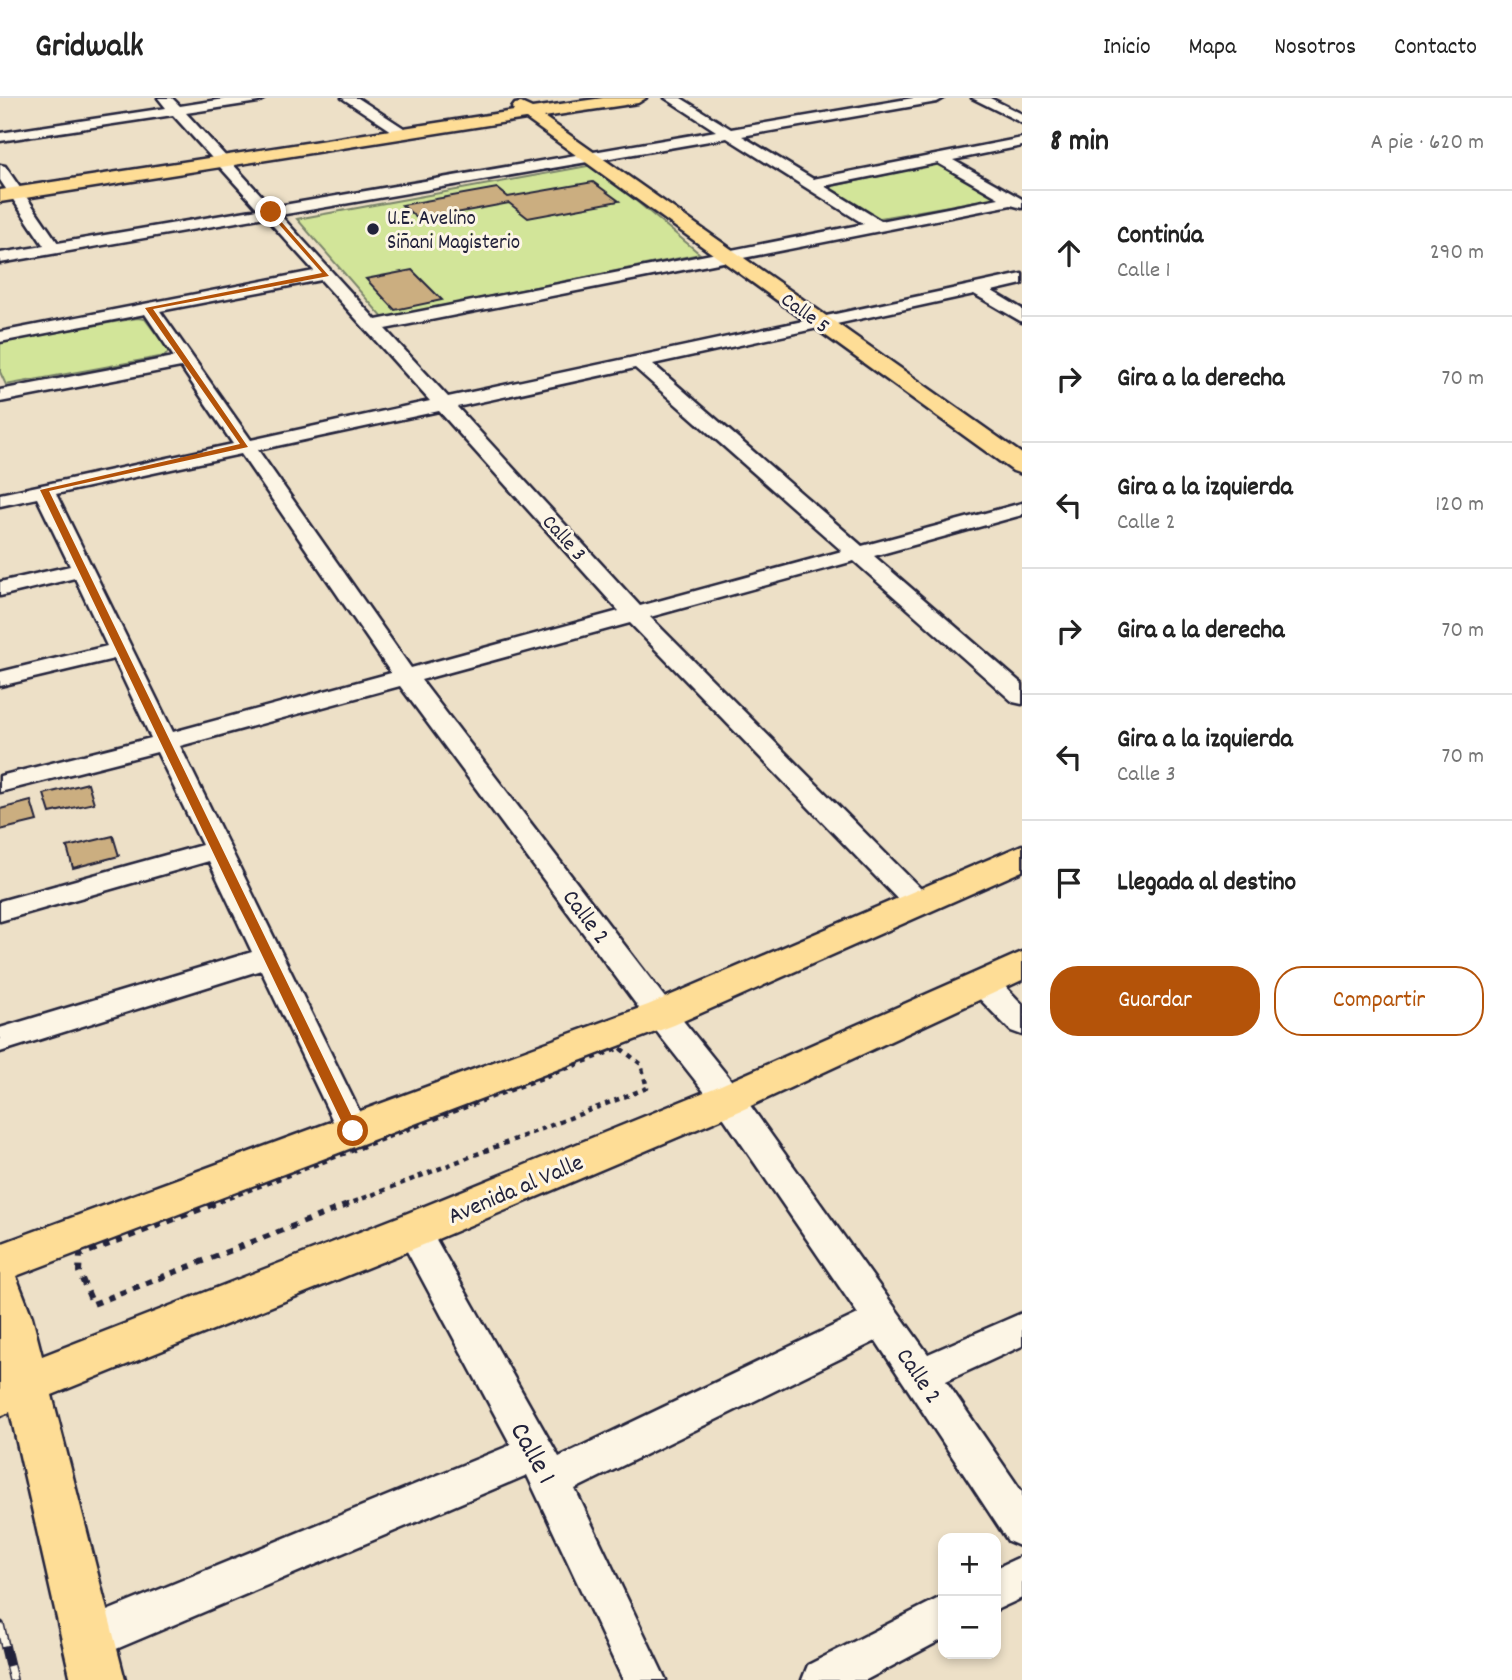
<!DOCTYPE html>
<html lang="es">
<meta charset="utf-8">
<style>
:root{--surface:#fff;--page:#f6f6f6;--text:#222;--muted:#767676;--line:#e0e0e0;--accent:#b45309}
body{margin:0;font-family:Dekko,sans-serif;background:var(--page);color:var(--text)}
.controls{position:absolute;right:21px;bottom:21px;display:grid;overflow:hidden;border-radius:14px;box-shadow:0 4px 10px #0003}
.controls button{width:63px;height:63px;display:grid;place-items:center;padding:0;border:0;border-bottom:2px solid var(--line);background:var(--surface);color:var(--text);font:35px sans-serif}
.stop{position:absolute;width:21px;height:21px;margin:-16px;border:5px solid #b45309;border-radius:50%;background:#fff}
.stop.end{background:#b45309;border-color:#fff;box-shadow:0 2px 7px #0008}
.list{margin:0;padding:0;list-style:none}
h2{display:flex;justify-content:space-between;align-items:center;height:91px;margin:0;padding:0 28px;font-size:30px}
h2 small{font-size:23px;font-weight:400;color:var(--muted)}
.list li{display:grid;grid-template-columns:46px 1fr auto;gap:21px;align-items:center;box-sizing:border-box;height:126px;padding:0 28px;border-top:2px solid var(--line)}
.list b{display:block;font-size:26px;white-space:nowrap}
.list p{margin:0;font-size:23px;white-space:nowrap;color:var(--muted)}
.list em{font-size:23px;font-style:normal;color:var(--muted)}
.actions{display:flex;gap:14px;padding:21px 28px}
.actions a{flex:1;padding:16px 0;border:2px solid var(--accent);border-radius:28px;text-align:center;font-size:24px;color:var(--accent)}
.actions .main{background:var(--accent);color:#fff}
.icon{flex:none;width:38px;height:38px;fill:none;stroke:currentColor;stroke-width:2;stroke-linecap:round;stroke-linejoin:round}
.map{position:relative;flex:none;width:1022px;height:1582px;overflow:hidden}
header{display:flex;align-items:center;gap:42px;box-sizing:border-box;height:98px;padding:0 35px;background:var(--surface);border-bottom:2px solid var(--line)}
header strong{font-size:33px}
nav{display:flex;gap:38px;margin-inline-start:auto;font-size:24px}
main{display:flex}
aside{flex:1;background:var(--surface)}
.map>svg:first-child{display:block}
.green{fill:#d2e599;stroke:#7a846a;stroke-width:2}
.building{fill:#cbae80;stroke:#22223b;stroke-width:2}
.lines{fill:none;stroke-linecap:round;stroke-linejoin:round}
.minor-casing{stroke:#22223b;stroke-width:5}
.major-casing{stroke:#22223b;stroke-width:5}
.path-far1{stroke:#22223b;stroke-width:4.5;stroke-dasharray:5 5;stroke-linecap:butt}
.path{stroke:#22223b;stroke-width:6;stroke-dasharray:7 7;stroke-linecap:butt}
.minor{fill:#fcf5e5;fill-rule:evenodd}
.major{fill:#fedd96;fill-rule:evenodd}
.rail-casing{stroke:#22223b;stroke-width:10}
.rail{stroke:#fcf5e5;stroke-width:7;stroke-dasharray:21;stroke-linecap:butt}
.route{fill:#b45309}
.poi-dot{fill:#22223b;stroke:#fcf5e5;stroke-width:2.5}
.labels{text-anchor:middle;stroke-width:6;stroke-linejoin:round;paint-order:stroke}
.far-poi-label{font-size:21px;fill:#22223b;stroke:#fcf5e5;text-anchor:start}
.far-street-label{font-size:21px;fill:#22223b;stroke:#fcf5e5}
.street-label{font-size:24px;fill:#22223b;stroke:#fcf5e5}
.near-street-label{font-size:28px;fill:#22223b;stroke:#fcf5e5}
</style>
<header>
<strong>Gridwalk</strong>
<nav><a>Inicio</a><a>Mapa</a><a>Nosotros</a><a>Contacto</a></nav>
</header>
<main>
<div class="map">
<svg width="1022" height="1582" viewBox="0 0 1022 1582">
<rect width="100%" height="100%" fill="#ede0c7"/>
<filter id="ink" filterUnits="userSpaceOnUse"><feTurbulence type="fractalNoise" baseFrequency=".0143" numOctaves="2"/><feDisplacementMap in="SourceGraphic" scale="14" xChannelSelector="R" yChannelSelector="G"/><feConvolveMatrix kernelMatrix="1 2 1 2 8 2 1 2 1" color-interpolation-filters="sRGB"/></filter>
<g filter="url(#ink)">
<g class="green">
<polygon points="936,66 1000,99 880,120 874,120 828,89"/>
<polygon points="593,67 700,156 383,220 297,121"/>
<polygon points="137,220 145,221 169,253 165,258 6,287 0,274 0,244"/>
</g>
<g class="building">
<polygon points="593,84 619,103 528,120 509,105 419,122 402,107 497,90 508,99"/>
<polygon points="412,172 442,202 395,212 366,181"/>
<polygon points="88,685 94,705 50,715 44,696"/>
<polygon points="31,703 37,723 0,732 0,711"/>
<polygon points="113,738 119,758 73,770 67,749"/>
</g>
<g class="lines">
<g class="minor-casing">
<g id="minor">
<path d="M158,0H172L180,8L231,0H265L258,4L186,15L272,109L716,33L665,0H681L731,31L913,0H944L937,4L742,38L813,81L1022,40V48L953,62L1022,101V110L1011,107L385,231L448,299L1022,176V186L992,193L1022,211V224L974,196L653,266L862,448L1022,405V417L874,458L1022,586V606L1013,604L854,463L650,519L928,798L932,805L928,812L918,815L908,812L630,525L421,582L672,909L739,992L928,1256L1022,1215V1248L946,1283L1022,1394V1449L1008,1443L876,1243L575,1391L666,1582H623L527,1377L88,1563L73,1557L67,1542L73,1527L511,1347L401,1142L396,1132L401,1122L413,1117L425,1122L559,1359L858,1216L717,1010L650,925L400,588L180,648L369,1033L364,1042L353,1046L342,1042L261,872L0,954V930L252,854L209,763L0,823V803L202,747L157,654L0,694V678L151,640L114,561L0,588V574L107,548L75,480L0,498V484L70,468L37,400L0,408V396L233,346L181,269L0,304V292L174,259L145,216L0,244V234L314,173L265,119L0,165V155L44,148L0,82V67L5,68L58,145L258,111L173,17L0,43V35L166,10ZM727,40L864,126L376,222L280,117ZM938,65L999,100L881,123L824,88ZM321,182L430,303L251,342L160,213ZM635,270L842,453L640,508L457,309ZM439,313L619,513L411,570L258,352ZM241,356L391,575L173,634L56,396Z"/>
<polygon points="342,0 358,0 410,34 403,38 398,37"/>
<polygon points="972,0 990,0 1022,16 1022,25"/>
<polygon points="984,875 995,878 1022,906 1022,937 1011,933 973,894 969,886 973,878"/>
<polygon points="1022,1458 1022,1500 996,1512 996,1470"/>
<polygon points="943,1498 943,1541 866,1582 802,1582 808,1567"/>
</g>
</g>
<g class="major-casing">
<g id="major">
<polygon points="603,0 646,0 638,5 544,19 1022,356 1022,376 1013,373 526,21 0,104 0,92 514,13 512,10 515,6 521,5 532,10"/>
<polygon points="1022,747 1022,773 674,927 16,1178 32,1219 42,1258 398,1119 714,990 1022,854 1022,882 742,1012 428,1145 52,1297 125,1582 71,1582 10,1314 0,1318 0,1146 648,907"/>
</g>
</g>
<polyline class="path-far1" points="210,1107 620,950 641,966 647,990 346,1107"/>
<polyline class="path" points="214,1106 80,1157 79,1174 93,1206 350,1106"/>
<use href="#minor" class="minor"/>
<use href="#major" class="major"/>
<g class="rail-casing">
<polyline id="rail" points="0,1527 13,1582"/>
</g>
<use href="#rail" class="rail"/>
</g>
</g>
<polygon class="route" points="271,112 329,178 153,211 248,349 49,393 359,1033 353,1038 346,1033 40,392 240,346 145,210 322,175 269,115"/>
<circle class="poi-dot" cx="373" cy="131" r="7"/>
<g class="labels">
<g class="far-poi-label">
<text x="387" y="126">U.E. Avelino<tspan x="387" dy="24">Siñani Magisterio</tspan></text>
</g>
<g class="far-street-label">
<text transform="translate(806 214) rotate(36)" y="7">Calle 5</text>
<text transform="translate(565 439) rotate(48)" y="7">Calle 3</text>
</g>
<g class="street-label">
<text transform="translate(587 818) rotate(53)" y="8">Calle 2</text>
<text transform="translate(515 1090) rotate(-23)" y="8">Avenida al Valle</text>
<text transform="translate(920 1277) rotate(56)" y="8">Calle 2</text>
</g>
<g class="near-street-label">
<text transform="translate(535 1354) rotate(61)" y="10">Calle 1</text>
</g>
</g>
</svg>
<div class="controls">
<button>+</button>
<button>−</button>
</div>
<div class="stop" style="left:353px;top:1033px"></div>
<div class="stop end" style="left:271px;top:114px"></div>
</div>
<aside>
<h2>8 min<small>A pie · 620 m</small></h2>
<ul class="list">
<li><svg class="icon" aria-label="ahead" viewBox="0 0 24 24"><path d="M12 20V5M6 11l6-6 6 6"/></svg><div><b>Continúa</b><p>Calle 1</p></div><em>290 m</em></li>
<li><svg class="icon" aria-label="right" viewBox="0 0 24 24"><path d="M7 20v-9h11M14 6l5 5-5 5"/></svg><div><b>Gira a la derecha</b></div><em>70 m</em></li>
<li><svg class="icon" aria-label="left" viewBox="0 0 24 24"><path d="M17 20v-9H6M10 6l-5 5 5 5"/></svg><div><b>Gira a la izquierda</b><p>Calle 2</p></div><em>120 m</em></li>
<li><svg class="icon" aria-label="right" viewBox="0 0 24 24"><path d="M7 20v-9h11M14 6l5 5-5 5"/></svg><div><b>Gira a la derecha</b></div><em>70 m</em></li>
<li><svg class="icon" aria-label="left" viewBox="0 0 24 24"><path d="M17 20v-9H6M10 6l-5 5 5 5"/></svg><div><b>Gira a la izquierda</b><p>Calle 3</p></div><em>70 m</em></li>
<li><svg class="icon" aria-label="arrive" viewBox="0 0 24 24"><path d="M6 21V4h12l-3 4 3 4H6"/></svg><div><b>Llegada al destino</b></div></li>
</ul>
<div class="actions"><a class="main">Guardar</a><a>Compartir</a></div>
</aside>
</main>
